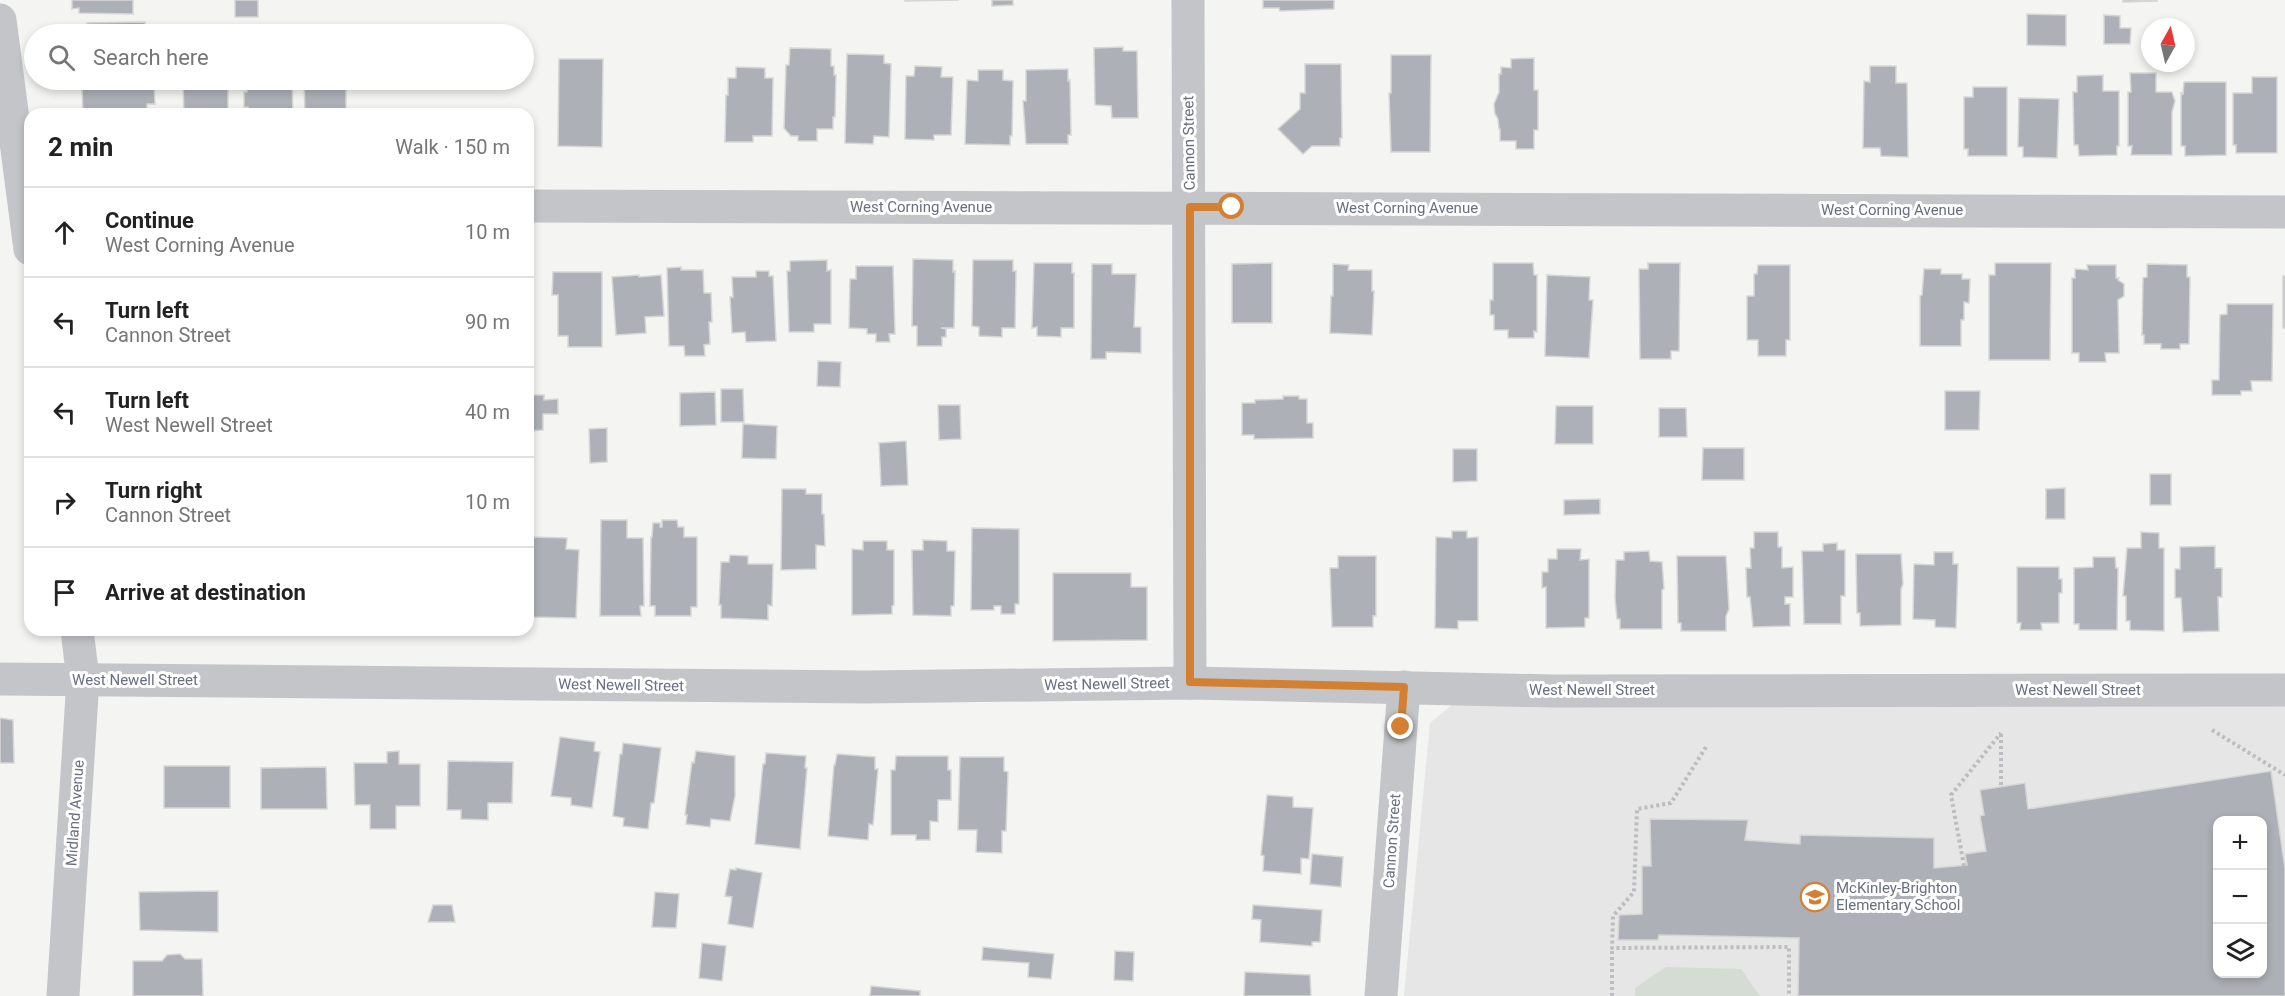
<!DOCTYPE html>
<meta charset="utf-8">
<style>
:root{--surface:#fff;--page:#f2f2f2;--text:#222;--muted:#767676;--line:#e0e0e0}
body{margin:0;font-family:Roboto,sans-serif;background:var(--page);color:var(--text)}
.controls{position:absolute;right:18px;bottom:18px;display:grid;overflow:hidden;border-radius:12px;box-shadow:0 3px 9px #0003}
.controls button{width:54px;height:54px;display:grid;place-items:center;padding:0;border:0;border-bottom:2px solid var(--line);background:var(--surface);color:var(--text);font:30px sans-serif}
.compass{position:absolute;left:2141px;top:18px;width:54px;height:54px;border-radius:50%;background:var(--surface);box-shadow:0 3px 9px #0003;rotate:8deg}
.stop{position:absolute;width:18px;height:18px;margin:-14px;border:4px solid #d48033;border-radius:50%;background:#fff}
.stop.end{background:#d48033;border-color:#fff;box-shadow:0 2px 6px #0008}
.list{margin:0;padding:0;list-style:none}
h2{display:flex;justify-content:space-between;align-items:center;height:78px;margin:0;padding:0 24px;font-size:26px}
h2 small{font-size:20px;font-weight:400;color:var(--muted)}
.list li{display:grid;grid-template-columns:39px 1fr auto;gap:18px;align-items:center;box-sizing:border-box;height:90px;padding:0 24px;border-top:2px solid var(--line)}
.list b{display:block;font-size:22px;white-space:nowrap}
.list p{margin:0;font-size:20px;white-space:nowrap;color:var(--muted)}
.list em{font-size:20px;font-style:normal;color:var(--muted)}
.icon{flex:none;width:33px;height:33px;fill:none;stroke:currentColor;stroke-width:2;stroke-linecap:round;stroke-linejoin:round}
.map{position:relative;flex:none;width:2285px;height:996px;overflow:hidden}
.search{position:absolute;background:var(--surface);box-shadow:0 3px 9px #0003;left:24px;top:24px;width:510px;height:66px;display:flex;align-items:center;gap:15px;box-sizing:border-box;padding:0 21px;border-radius:33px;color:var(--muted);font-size:22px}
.panel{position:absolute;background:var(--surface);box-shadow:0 3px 9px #0003;left:24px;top:108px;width:510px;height:528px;border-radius:18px}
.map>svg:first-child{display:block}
.built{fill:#e5e6e5;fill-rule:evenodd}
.green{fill:#d5dcd3}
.building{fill:#adb1b7;stroke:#d6d6d4;stroke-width:1.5;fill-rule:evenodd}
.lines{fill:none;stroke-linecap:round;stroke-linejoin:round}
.path{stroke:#bcbdc0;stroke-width:4;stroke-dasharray:3 3;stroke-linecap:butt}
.minor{stroke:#c3c5c9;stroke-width:33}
.tertiary{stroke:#c3c5c9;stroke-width:33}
.route{stroke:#d48033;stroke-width:8}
.labels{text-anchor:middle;stroke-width:6;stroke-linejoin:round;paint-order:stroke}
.street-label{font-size:15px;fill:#676f80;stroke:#fff}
.poi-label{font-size:15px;fill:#676f80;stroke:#fff;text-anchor:start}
</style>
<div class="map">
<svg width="2285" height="996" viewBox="0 0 2285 996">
<rect width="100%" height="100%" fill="#f4f5f2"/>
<path class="built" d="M1460,698L2285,704V996H1404L1430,723ZM2218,820H2262V974H2218Z"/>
<polygon class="green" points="1666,967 1741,969 1760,996 1635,996 1635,988"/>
<g class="building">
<polygon points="72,0 133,0 133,14 79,13 79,8 72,9"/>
<rect x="235" y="0" width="23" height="17"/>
<polygon points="905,0 959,0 905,1"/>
<polygon points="992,0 1013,0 1013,5 992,6"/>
<polygon points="1263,0 1334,0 1334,9 1280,11 1279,8 1263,8"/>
<polygon points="2123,0 2157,0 2157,1 2123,2"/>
<polygon points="2027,14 2066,15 2066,46 2027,45"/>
<polygon points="2104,15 2120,16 2120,28 2131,28 2130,44 2104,44"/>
<polygon points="145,22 145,34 87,34 87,23"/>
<polygon points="1123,47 1123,51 1137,51 1138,118 1112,118 1111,106 1095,105 1094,48"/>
<polygon points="790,48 831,49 831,66 834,66 834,75 836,75 835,117 833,117 833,129 817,129 817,141 798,141 798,136 791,136 784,128 786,65 789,65"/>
<polygon points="847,54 884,55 884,63 891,64 889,137 874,136 873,144 845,143"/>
<polygon points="1391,55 1431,55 1430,152 1391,152 1389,93 1391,93"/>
<polygon points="1534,58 1534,90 1538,90 1538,130 1534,130 1534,149 1516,149 1516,141 1500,141 1500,129 1499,129 1498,119 1495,114 1494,104 1499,92 1499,74 1501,74 1501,67 1511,68 1511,59"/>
<polygon points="559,59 603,59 602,147 558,146"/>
<polygon points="1305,64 1341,64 1342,138 1340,138 1340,146 1312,146 1303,154 1278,129 1300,109 1300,93 1305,93"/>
<polygon points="915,66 942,67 941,77 953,77 951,135 934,135 934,140 905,139 906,76 914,76"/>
<polygon points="1870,66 1896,66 1896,83 1907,83 1908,157 1881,156 1880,148 1863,148 1864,81 1870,82"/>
<polygon points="736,67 765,68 765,78 773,78 772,136 753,136 753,142 725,142 726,95 728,95 728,78 736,78"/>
<polygon points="1068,69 1068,81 1070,80 1071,135 1068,135 1068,144 1026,144 1023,101 1026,101 1026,70"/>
<polygon points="978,70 1003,70 1003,80 1013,81 1012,136 1010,136 1010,145 965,144 967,80 978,81"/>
<polygon points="2130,73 2156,73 2156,92 2172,92 2175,101 2172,112 2172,155 2131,155 2132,146 2128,146 2128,92 2131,92"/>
<polygon points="2103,75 2103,91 2119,91 2119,146 2117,146 2117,155 2079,156 2078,145 2074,145 2073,92 2077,92 2077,76"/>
<polygon points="2252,77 2277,77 2277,153 2236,153 2236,145 2233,145 2233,93 2252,93"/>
<polygon points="183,80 228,80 228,114 184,114"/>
<polygon points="247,80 292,80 293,114 248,114 248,107 244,107 244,92 247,92"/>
<polygon points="304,80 346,80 346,114 305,114"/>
<polygon points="2184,82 2226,82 2226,155 2185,156 2185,146 2181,146 2181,93 2183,94"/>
<polygon points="154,84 155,104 147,104 147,114 83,114 82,87"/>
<polygon points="1973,87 2007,87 2007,156 1968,156 1968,149 1964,149 1964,97 1973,97"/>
<polygon points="2019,98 2059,99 2057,158 2023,157 2023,147 2018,147"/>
<polygon points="913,259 953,260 953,272 955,271 954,328 941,328 946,329 946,337 942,337 942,346 917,346 917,326 912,326"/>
<polygon points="827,260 827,271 831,270 831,324 814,324 814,332 789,332 787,271 790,271 790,261"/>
<polygon points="973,260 1013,260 1013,271 1016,271 1015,328 1002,328 1002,337 979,336 979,327 972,326"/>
<polygon points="1034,263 1072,263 1072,273 1074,273 1074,328 1061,328 1061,337 1037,336 1037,327 1032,328"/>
<polygon points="1272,263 1272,323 1232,323 1232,264"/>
<polygon points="1493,263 1533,263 1534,275 1537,275 1537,332 1534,331 1534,338 1508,338 1508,330 1494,330 1494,315 1490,315 1490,300 1493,300"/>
<polygon points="1648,263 1680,263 1679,351 1671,351 1671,359 1640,359 1639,269 1648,269"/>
<polygon points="1995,263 2051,263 2050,360 1989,360 1989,275 1995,275"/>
<polygon points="1092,264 1112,264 1112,274 1136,274 1134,327 1141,327 1141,353 1106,352 1106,359 1091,359"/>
<polygon points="1333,264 1349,265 1348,270 1372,270 1372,291 1374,291 1372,335 1330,333 1331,296 1333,296"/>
<polygon points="2147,264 2187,265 2187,277 2190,277 2189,344 2180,344 2180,349 2161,349 2161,344 2144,344 2144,335 2142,335 2143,278 2147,277"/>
<polygon points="1758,265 1790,265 1790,340 1786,340 1786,356 1758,356 1758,340 1747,340 1747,296 1754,296 1754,274 1757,274"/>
<polygon points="2087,265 2116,265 2116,278 2119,278 2118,280 2124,284 2124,296 2118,300 2119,353 2105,353 2106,362 2079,362 2079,353 2072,353 2072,278 2075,278 2075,269 2088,270"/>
<polygon points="856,266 893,266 895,334 889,334 890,342 876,342 876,334 867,334 867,329 849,328 850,279 856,279"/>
<polygon points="681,267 681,270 703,270 704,293 711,293 712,322 709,322 710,344 704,345 705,356 685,356 684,346 669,346 667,268"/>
<polygon points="1924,269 1941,269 1941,274 1962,274 1962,279 1970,279 1969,303 1964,302 1964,320 1961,320 1961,346 1920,346 1920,296 1922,295"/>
<polygon points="756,271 769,271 769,276 773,276 776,341 746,342 745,332 732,333 730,297 733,297 732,277 756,277"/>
<polygon points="553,272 602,272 602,347 568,347 568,336 558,336 558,295 552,295"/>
<polygon points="639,275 639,277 661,275 664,316 645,317 646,333 616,335 612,277"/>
<polygon points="1547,275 1590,277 1589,300 1593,300 1589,358 1545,356"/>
<rect x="2283" y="276" width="2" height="52"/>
<polygon points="2227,304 2273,304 2272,381 2251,381 2252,391 2241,391 2241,395 2212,395 2212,380 2219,380 2220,315 2227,314"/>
<polygon points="818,361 841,362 840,387 817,386"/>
<polygon points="721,389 743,389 744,422 721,422"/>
<polygon points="1945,391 1980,391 1979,430 1945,430"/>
<polygon points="715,392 716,425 680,426 680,393"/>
<polygon points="528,395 544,395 544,400 558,399 558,414 543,414 543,430 528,431"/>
<polygon points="1283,396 1299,396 1299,399 1307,399 1307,423 1313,423 1313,438 1254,439 1254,435 1242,435 1242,403 1255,403 1255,400 1283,399"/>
<polygon points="938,405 960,405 961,439 939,440"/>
<polygon points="1556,406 1593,406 1593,444 1555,444"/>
<polygon points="1659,408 1686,408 1687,437 1659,437"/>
<polygon points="743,424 777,426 776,459 742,458"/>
<polygon points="607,428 607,462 590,463 589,429"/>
<polygon points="906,441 908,485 881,486 879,443"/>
<polygon points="1703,448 1744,448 1744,480 1702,480"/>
<polygon points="1453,449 1477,449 1477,481 1453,482"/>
<rect x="2150" y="474" width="21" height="31"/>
<polygon points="2065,488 2065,519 2046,519 2046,489"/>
<polygon points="782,489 806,489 806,494 822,494 822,514 824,514 825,546 816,545 816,569 781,570"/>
<polygon points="1600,499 1600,514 1564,515 1564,500"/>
<polygon points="601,520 627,520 627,538 643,538 644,606 640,606 641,616 600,616"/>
<polygon points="662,520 677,520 678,527 684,527 684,537 697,537 697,607 691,607 691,616 655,616 655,606 650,606 651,537 652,537 653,523 660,523 660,527 662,527"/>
<polygon points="972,528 1019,529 1019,604 1015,604 1015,614 1001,614 1001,606 994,606 994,610 971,610"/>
<polygon points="1452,531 1467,531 1467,538 1478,537 1478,621 1458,621 1458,629 1435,628 1436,537 1452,538"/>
<polygon points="1754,532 1778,532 1778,547 1782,547 1782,568 1793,567 1793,597 1785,597 1785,604 1790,604 1790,626 1753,627 1750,597 1747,597 1746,568 1751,568 1750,548 1754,548"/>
<polygon points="2141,532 2159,533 2159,548 2164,548 2164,631 2130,630 2130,621 2126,621 2126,596 2123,596 2127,548 2141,548"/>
<polygon points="531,537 567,538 566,549 579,550 576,618 533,617 533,606 530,606"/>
<polygon points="923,540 947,541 947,551 955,551 954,606 951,606 951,616 913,615 912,550 923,550"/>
<polygon points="863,541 887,541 887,550 894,550 894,605 892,606 892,614 852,615 852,549 863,550"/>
<polygon points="1837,543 1837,550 1845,550 1845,596 1841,596 1841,624 1804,624 1802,551 1823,551 1823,544"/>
<polygon points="2215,546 2215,568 2222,568 2222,597 2218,597 2219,631 2183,632 2181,598 2175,598 2175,569 2180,569 2180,547"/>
<polygon points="1557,549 1581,549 1580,560 1589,559 1589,618 1585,618 1585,627 1546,628 1546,587 1542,588 1542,572 1548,572 1548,559 1557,559"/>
<polygon points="1649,551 1650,561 1662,562 1664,589 1662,590 1662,629 1620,629 1620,619 1617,619 1615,598 1616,560 1624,560 1624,552"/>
<polygon points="1934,552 1953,552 1953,564 1958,564 1956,628 1935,627 1935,620 1913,619 1914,564 1934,565"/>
<polygon points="1856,554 1901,554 1903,584 1901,589 1901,625 1860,626 1860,613 1857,613"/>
<polygon points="730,555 748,556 748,564 773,564 772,606 768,605 768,620 721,618 721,605 719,605 721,562 729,562"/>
<polygon points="1338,556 1376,556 1376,616 1373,616 1373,627 1332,627 1330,568 1338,568"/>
<polygon points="1677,556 1726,556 1729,609 1726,616 1726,631 1681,631 1681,623 1678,623"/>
<polygon points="2093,557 2115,557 2116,568 2118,568 2117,630 2079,630 2079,624 2074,624 2074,568 2093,567"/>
<polygon points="2017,567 2059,567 2059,579 2062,579 2062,593 2059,593 2059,623 2041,623 2042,630 2020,630 2021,623 2017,623"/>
<polygon points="1053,573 1131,573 1131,587 1147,587 1147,640 1053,641"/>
<polygon points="0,718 13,720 14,763 0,763"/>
<polygon points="560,737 595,742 594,751 600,752 592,808 571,805 571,798 551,796"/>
<polygon points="623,743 661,748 654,803 651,803 648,829 623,826 624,818 613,816 620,754 622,754"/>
<polygon points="399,751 399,764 420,764 420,806 396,806 396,829 370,829 370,805 355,805 354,763 387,763 387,752"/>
<polygon points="696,751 735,756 735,796 730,821 711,819 710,827 686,824 687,815 685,815 692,762 694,763"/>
<polygon points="766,753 806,756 805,768 807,768 800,849 755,844 763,764 765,764"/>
<polygon points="837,754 875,757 875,769 878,769 873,825 869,824 868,840 828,836 834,765 835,765"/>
<polygon points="896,756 948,756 948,770 951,770 951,800 938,800 938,822 930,821 930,840 916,840 916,835 891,835 891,770 895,770"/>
<polygon points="960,757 1004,757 1004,771 1008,772 1006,831 1002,831 1002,853 976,852 977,830 958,830"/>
<polygon points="448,761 513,762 512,803 488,803 488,820 461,819 461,810 447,810"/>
<rect x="164" y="766" width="66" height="42"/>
<polygon points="326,767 327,809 261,809 261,768"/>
<path d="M2271,771L2285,869V996H1798L1799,938L1659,935L1658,940H1618L1619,915L1642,914V866H1651L1650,819L1748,820L1745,840L1800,844V835L1934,838V868L1967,865L1965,854L1986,851L1980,816L1984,815L1980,790L2025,783L2028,809ZM2218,820H2262V974H2218Z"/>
<polygon points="1267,795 1293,797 1293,807 1313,808 1309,859 1301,858 1301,874 1263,871 1264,856 1261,855"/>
<polygon points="1312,854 1343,857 1341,887 1310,884"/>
<polygon points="736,868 762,873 753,928 728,924 732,897 725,896 730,869 736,870"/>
<polygon points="218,891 218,932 140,930 139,892"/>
<polygon points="655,892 679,894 676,928 652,927"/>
<polygon points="433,905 452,905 455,922 428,922"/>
<polygon points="1253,905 1322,910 1320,942 1312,942 1312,946 1260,942 1261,920 1252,919"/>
<polygon points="702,943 726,946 722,981 699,978"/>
<polygon points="983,947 1054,954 1051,979 1028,977 1029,963 982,960"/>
<polygon points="1115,951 1134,952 1133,981 1114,980"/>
<polygon points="180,954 185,959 202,959 203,996 133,996 133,961 162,961 167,955"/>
<polygon points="1245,972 1310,975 1311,996 1244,996"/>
<polygon points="871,986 920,991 920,996 870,996"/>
</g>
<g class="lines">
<g class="path">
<polyline points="2212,730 2285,775"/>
<polyline points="2001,734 2001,786"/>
<polyline points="1706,747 1671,803 1637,809 1634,892 1613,916 1612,948 1789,947 1789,996"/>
<polyline points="1964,866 1951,795 2001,733"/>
<polyline points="1612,996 1612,948"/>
</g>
<g class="minor">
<polyline points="1188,0 1190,683"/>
<polyline points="528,206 2285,212"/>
<polyline points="0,679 866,687 1190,683 1554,691 2285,690"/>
<polyline points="1381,996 1404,687"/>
</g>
<g class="tertiary">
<polyline points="0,20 30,249"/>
<polyline points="63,996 83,679 77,630"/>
</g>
</g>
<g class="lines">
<polyline class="route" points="1232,207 1190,207 1190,682 1404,687 1401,727"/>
</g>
<defs>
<g id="school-ring" transform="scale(1.5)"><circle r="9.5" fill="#fff" stroke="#d48033" stroke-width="1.5"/><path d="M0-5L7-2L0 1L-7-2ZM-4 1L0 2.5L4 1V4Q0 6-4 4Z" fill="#d48033"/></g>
</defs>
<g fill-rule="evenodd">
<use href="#school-ring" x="1815" y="897"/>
</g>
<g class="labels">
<g class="street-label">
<text transform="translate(1189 143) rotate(-91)" y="5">Cannon Street</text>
<text x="921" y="212">West Corning Avenue</text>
<text x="1407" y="213">West Corning Avenue</text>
<text x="1892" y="215">West Corning Avenue</text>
<text x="135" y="685">West Newell Street</text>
<text transform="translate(1107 684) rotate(-1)" y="5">West Newell Street</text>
<text transform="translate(621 685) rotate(1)" y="5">West Newell Street</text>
<text x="1592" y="695">West Newell Street</text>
<text x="2078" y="695">West Newell Street</text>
<text transform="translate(75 813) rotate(-86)" y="5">Midland Avenue</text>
<text transform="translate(1392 841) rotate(-86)" y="5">Cannon Street</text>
</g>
<g class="poi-label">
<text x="1836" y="893">McKinley-Brighton<tspan x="1836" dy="17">Elementary School</tspan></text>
</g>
</g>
</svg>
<div class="controls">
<button>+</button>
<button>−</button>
<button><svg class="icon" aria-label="layers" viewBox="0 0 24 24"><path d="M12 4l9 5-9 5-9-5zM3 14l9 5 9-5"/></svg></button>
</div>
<svg class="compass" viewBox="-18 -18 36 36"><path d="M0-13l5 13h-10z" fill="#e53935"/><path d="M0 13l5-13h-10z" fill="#767676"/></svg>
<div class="stop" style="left:1232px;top:207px"></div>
<div class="stop end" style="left:1401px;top:727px"></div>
<div class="search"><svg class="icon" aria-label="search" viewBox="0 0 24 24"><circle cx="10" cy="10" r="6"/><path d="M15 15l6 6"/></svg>Search here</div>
<section class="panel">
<h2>2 min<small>Walk · 150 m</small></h2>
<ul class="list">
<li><svg class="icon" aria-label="ahead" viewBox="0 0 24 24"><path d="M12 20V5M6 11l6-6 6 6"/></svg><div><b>Continue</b><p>West Corning Avenue</p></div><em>10 m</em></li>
<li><svg class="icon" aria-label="left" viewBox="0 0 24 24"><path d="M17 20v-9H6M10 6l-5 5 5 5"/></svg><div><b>Turn left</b><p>Cannon Street</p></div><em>90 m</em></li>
<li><svg class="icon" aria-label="left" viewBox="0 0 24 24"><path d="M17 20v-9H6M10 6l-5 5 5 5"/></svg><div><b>Turn left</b><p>West Newell Street</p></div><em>40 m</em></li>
<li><svg class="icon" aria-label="right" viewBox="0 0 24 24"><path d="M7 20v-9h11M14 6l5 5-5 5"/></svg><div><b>Turn right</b><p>Cannon Street</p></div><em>10 m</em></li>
<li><svg class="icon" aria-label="arrive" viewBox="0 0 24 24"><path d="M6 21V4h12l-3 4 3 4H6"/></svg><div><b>Arrive at destination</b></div></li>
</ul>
</section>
</div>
